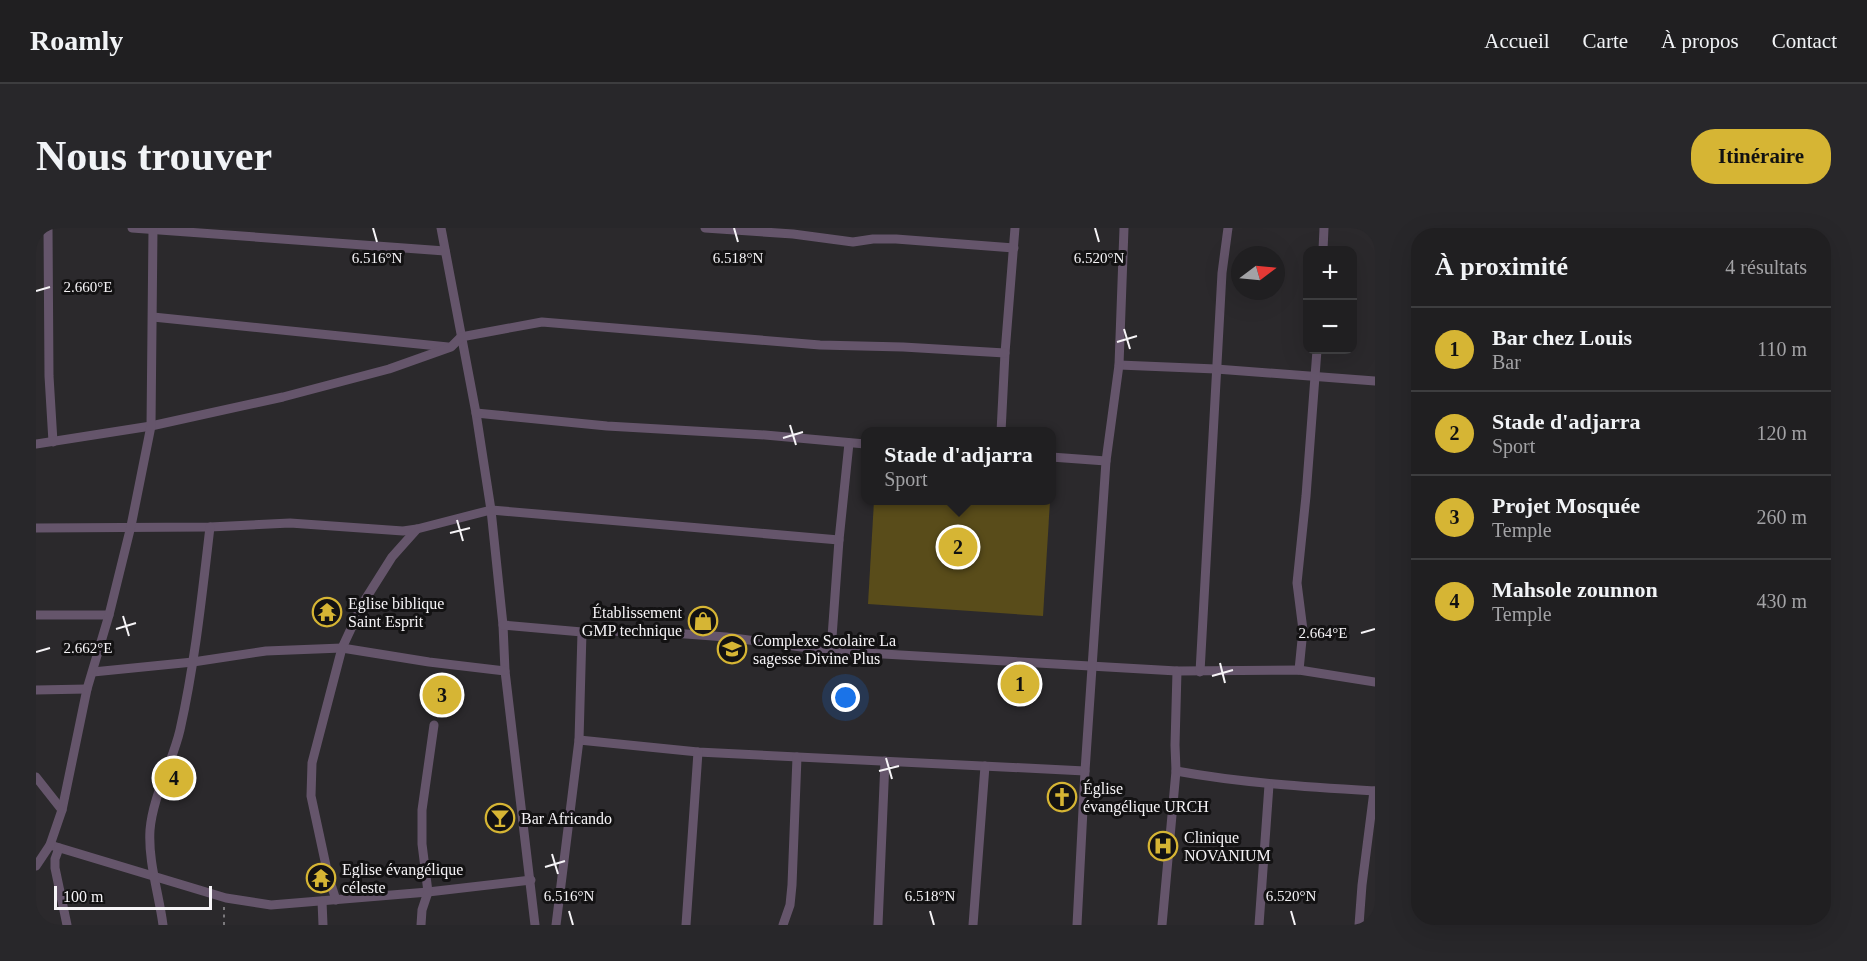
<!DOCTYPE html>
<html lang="fr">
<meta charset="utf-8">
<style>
:root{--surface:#201f21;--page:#28272a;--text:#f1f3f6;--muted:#a2a2a5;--line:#3d3d3f;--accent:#d6b534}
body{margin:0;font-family:"Times New Roman",serif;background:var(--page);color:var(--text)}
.controls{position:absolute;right:18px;top:18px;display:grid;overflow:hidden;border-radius:12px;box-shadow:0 6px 24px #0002}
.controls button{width:54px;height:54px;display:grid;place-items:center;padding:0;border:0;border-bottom:2px solid var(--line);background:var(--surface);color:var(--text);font:30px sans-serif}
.compass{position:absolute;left:1195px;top:18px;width:54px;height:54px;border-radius:50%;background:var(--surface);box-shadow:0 6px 24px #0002;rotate:74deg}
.scale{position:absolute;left:18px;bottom:15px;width:158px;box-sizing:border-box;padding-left:6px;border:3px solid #f6f4f7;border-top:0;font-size:16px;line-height:21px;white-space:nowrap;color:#f6f4f7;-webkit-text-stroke:4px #131213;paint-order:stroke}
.you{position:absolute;left:810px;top:470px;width:21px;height:21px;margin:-15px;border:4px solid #fff;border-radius:50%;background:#1a73e8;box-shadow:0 0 0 9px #1a73e833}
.badge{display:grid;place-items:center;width:39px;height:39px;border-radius:50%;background:var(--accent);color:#111;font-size:20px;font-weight:700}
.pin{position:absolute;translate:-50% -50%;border:3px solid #fff;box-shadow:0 2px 6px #0006}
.popup{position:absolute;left:825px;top:199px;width:195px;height:78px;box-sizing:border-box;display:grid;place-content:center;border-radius:12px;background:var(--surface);filter:drop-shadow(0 2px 4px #0005);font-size:20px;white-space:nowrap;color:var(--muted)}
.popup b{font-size:22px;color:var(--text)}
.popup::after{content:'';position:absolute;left:50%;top:100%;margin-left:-12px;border:12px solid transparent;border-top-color:var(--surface)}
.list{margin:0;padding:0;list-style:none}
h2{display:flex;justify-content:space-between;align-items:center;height:78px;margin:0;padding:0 24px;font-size:26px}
h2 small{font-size:20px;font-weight:400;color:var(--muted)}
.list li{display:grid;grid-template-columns:39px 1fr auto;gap:18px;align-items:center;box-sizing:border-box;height:84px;padding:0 24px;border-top:2px solid var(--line)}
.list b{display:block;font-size:22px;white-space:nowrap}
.list p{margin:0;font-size:20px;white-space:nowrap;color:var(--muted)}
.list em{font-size:20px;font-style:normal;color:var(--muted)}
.map{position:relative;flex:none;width:1339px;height:697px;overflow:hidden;border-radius:24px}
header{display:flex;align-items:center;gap:36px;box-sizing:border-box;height:84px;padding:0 30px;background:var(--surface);border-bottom:2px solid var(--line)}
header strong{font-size:28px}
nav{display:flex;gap:33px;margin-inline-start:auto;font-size:21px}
.intro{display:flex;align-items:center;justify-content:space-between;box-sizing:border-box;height:144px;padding:0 36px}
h1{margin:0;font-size:42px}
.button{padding:15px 27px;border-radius:24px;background:var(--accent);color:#111;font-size:21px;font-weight:700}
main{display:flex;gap:36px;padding:0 36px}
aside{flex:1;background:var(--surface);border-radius:24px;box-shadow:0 6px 24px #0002}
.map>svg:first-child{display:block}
.pitch{fill:#594c1a}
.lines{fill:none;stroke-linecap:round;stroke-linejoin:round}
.path{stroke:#7b797c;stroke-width:2;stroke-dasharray:3 4.5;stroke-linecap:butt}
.minor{stroke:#65556b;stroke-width:9}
.ticks{fill:none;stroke:#f6f4f7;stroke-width:2}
.labels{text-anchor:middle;stroke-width:6;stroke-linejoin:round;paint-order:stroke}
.poi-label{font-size:16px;fill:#f6f4f7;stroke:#131213;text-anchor:start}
.ticks-label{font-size:15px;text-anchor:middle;fill:#f6f4f7;stroke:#131213;stroke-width:6;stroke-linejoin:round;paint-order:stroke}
</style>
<header>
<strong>Roamly</strong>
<nav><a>Accueil</a><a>Carte</a><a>À propos</a><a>Contact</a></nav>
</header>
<div class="intro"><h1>Nous trouver</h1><a class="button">Itinéraire</a></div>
<main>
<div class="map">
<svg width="1339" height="697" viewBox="0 0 1339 697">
<rect width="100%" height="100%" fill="#2b292c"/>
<polygon class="pitch" points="838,273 1014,273 1007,388 832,376"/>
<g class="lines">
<polyline class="path" points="188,679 188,697"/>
<g class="minor">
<polyline points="12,0 13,148 17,214"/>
<polyline points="96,0 409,23"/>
<polyline points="405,0 440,185 455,282 467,397 469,443 499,697"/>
<polyline points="669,0 757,6 817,14 837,11 860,11 978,20"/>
<polyline points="1287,22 1288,0"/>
<polyline points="117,89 412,119"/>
<polyline points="1083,137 1180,141 1339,153"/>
<polyline points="440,185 571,198 729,207 829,216"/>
<polyline points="965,204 969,125 979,0"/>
<polyline points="0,216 115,198 247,169 353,141 415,119 425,109 506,94 784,117 867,119 969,125"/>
<polyline points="1015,229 1070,233"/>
<polyline points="0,300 174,299 254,295 367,303 381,301 455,282 803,312"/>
<polyline points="0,387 73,387"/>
<polyline points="467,397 546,404 610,403 690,409 795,423 1141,443 1263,442 1339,454"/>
<polyline points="795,423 803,312 813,215"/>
<polyline points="1263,442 1267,402 1261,355 1270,268 1281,122"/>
<polyline points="57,444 157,434 230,423 306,420 393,434 469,443"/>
<polyline points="1164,444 1186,45 1192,0"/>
<polyline points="0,462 51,461"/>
<polyline points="543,512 662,524 1049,543"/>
<path d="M1140,543C1206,555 1272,559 1339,563"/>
<polyline points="0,549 26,582"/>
<polyline points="14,617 190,670 235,677 392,664 495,652"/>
<polyline points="23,620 19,631 19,640 31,697"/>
<polyline points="0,638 14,617 26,582 51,461 73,387 95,298 115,198 117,0"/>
<polyline points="300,672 292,647 275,568 276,535 306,420 327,375 356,329 381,301"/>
<polyline points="286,673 287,697"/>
<path d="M127,697C123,666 112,634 114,602C117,567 136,536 144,502C159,435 166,367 174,299"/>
<polyline points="385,697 386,682 392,664 386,616 386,582 398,497"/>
<polyline points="520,697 543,512 546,404"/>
<polyline points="650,697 662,524"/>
<polyline points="747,697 754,677 756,657 761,529"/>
<polyline points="842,697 849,533"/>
<polyline points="937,697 949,538"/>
<polyline points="1041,697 1049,543 1070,233 1083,137 1088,0"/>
<polyline points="1126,697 1140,543 1139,517 1141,443"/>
<polyline points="1223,697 1233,557"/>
<polyline points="1323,697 1326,657 1338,563"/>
</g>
</g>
<path class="ticks" d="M337,0L341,14M698,0L702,14M1059,0L1063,14M0,63L14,59M1088,101L1094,121M1081,114L1101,108M754,197L760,217M747,210L767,204M421,292L427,313M414,305L434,300M87,388L93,408M80,401L100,395M1325,405L1339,401M0,424L14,420M1184,435L1189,455M1176,448L1197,442M850,530L856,551M843,543L863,538M516,626L522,646M509,639L529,633M533,683L537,697M894,683L898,697M1255,683L1259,697"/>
<defs>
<g id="temple-ring" transform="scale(1.5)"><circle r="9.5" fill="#131213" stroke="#d6b534" stroke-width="1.5"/><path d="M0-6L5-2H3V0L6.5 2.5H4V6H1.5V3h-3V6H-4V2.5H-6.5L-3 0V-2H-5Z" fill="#d6b534"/></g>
<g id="shop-ring" transform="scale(1.5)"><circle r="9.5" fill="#131213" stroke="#d6b534" stroke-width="1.5"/><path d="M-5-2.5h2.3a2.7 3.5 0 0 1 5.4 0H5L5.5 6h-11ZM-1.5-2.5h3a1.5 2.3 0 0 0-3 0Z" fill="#d6b534"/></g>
<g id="school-ring" transform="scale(1.5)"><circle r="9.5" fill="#131213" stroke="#d6b534" stroke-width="1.5"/><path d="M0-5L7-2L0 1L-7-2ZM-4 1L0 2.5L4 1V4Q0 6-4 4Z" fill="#d6b534"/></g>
<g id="church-ring" transform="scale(1.5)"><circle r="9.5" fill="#131213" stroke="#d6b534" stroke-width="1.5"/><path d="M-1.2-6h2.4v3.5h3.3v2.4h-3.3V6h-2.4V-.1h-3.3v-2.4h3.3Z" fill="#d6b534"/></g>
<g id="bar-ring" transform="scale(1.5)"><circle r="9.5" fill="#131213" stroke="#d6b534" stroke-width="1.5"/><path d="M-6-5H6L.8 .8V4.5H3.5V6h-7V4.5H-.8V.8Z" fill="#d6b534"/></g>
<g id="hospital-ring" transform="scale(1.5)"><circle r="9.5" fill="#131213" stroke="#d6b534" stroke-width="1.5"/><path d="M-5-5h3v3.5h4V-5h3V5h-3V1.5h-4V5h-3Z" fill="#d6b534"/></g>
</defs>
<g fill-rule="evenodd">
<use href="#temple-ring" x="291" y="384"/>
<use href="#shop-ring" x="667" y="393"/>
<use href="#school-ring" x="696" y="421"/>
<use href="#church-ring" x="1026" y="569"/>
<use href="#bar-ring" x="464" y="590"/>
<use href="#hospital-ring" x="1127" y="618"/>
<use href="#temple-ring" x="285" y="650"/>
</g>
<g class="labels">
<g class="poi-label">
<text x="312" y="381">Eglise biblique<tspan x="312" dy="18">Saint Esprit</tspan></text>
<text x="646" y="390" text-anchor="end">Établissement<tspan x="646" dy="18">GMP technique</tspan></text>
<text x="717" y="418">Complexe Scolaire La<tspan x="717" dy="18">sagesse Divine Plus</tspan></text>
<text x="1047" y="566">Église<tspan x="1047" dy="18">évangélique URCH</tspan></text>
<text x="485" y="596">Bar Africando</text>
<text x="1148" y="615">Clinique<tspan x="1148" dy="18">NOVANIUM</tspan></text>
<text x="306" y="647">Eglise évangélique<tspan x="306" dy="18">céleste</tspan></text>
</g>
</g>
<g class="ticks-label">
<text x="341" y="35">6.516°N</text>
<text x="702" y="35">6.518°N</text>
<text x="1063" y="35">6.520°N</text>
<text x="52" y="64">2.660°E</text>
<text x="1287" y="410">2.664°E</text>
<text x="52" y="425">2.662°E</text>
<text x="533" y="673">6.516°N</text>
<text x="894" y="673">6.518°N</text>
<text x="1255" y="673">6.520°N</text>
</g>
</svg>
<div class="controls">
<button>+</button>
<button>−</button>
</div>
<svg class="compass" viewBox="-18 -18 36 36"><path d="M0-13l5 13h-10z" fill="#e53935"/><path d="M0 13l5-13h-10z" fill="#a2a2a5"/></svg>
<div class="scale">100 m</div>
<div class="you"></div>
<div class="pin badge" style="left:984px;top:456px">1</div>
<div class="pin badge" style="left:922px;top:319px">2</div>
<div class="popup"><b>Stade d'adjarra</b>Sport</div>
<div class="pin badge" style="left:406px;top:467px">3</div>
<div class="pin badge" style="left:138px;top:550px">4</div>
</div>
<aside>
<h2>À proximité<small>4 résultats</small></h2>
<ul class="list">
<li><span class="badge">1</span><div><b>Bar chez Louis</b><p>Bar</p></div><em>110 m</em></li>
<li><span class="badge">2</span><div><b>Stade d'adjarra</b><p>Sport</p></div><em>120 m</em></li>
<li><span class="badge">3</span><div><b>Projet Mosquée</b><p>Temple</p></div><em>260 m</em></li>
<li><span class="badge">4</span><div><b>Mahsole zounnon</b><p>Temple</p></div><em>430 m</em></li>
</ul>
</aside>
</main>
